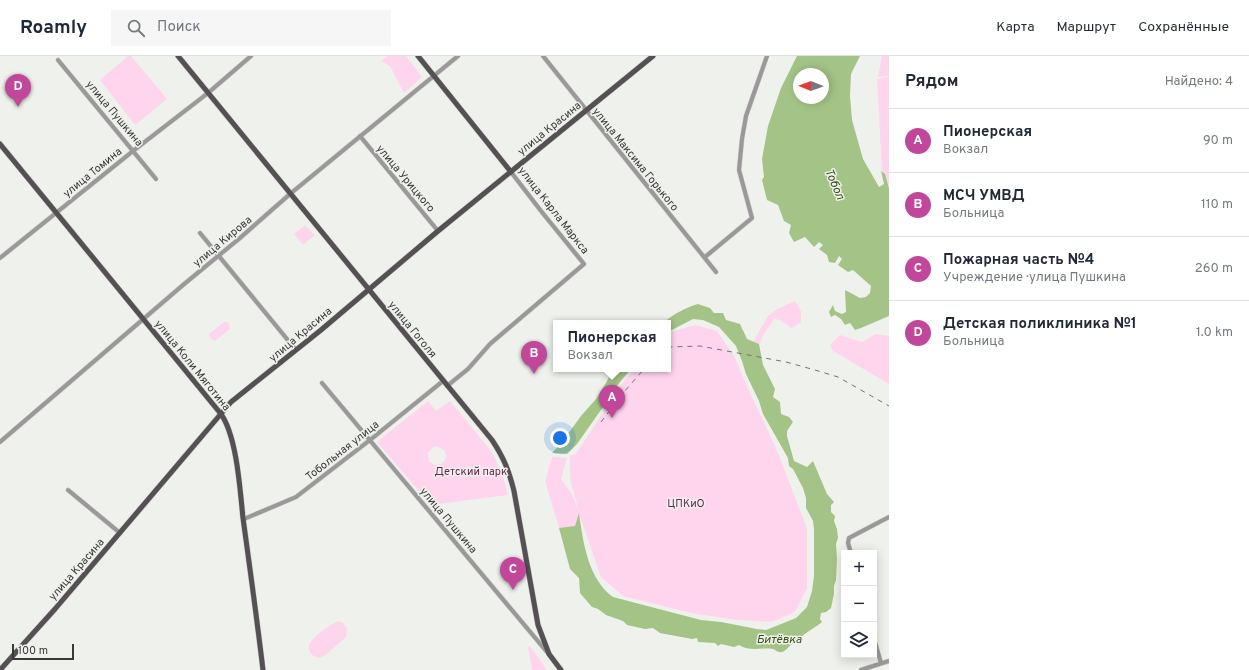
<!DOCTYPE html>
<html lang="ru">
<meta charset="utf-8">
<style>
:root{--surface:#fff;--page:#f6f6f7;--text:#1f2937;--muted:#747a83;--line:#e0e1e3;--accent:#c0479a}
body{margin:0;font-family:Overpass,sans-serif;background:var(--page);color:var(--text)}
.controls{position:absolute;right:12px;bottom:12px;display:grid;overflow:hidden;border-radius:0px;box-shadow:0 2px 10px #0003}
.controls button{width:36px;height:36px;display:grid;place-items:center;padding:0;border:0;border-bottom:1px solid var(--line);background:var(--surface);color:var(--text);font:20px sans-serif}
.compass{position:absolute;left:793px;top:12px;width:36px;height:36px;border-radius:50%;background:var(--surface);box-shadow:0 2px 10px #0003;rotate:271deg}
.scale{position:absolute;left:12px;bottom:10px;width:62px;box-sizing:border-box;padding-left:4px;border:2px solid #393a38;border-top:0;font-size:11px;line-height:14px;white-space:nowrap;color:#393a38;-webkit-text-stroke:3px #eff2ec;paint-order:stroke}
.you{position:absolute;left:560px;top:382px;width:14px;height:14px;margin:-10px;border:3px solid #fff;border-radius:50%;background:#1a73e8;box-shadow:0 0 0 6px #1a73e833}
.badge{display:grid;place-items:center;width:26px;height:26px;border-radius:50%;background:var(--accent);color:#fff;font-size:13px;font-weight:700}
.pin{position:absolute;translate:-50% -33px;filter:drop-shadow(0 1px 2px #0008)}
.pin::after{content:'';position:absolute;top:21px;width:14px;height:12px;background:inherit;clip-path:polygon(0 0,100% 0,50% 100%)}
.popup{position:absolute;left:553px;top:264px;width:118px;height:52px;box-sizing:border-box;display:grid;place-content:center;border-radius:0px;background:var(--surface);filter:drop-shadow(0 1px 3px #0005);font-size:13px;white-space:nowrap;color:var(--muted)}
.popup b{font-size:15px;color:var(--text)}
.popup::after{content:'';position:absolute;left:50%;top:100%;margin-left:-8px;border:8px solid transparent;border-top-color:var(--surface)}
.list{margin:0;padding:0;list-style:none}
h2{display:flex;justify-content:space-between;align-items:center;height:52px;margin:0;padding:0 16px;font-size:17px}
h2 small{font-size:13px;font-weight:400;color:var(--muted)}
.list li{display:grid;grid-template-columns:26px 1fr auto;gap:12px;align-items:center;box-sizing:border-box;height:64px;padding:0 16px;border-top:1px solid var(--line)}
.list b{display:block;font-size:15px;white-space:nowrap}
.list p{margin:0;font-size:13px;white-space:nowrap;color:var(--muted)}
.list em{font-size:13px;font-style:normal;color:var(--muted)}
.icon{flex:none;width:22px;height:22px;fill:none;stroke:currentColor;stroke-width:2;stroke-linecap:round;stroke-linejoin:round}
.map{position:relative;flex:none;width:889px;height:614px;overflow:hidden}
header{display:flex;align-items:center;gap:24px;box-sizing:border-box;height:56px;padding:0 20px;background:var(--surface);border-bottom:1px solid var(--line)}
header strong{font-size:19px}
nav{display:flex;gap:22px;margin-inline-start:auto;font-size:14px}
.search{width:280px;height:36px;background:var(--page);display:flex;align-items:center;gap:10px;box-sizing:border-box;padding:0 14px;border-radius:0px;color:var(--muted);font-size:15px}
main{display:flex}
aside{flex:1;background:var(--surface)}
.map>svg:first-child{display:block}
.green{fill:#ffd5ee;fill-rule:evenodd}
.water{fill:#a4c487;fill-rule:evenodd}
.lines{fill:none;stroke-linecap:round;stroke-linejoin:round}
.minor-casing{stroke:#cbcdc8;stroke-width:5}
.major-casing{stroke:#cbcdc8;stroke-width:6}
.minor{stroke:#9b989a;stroke-width:4}
.major{stroke:#555053;stroke-width:5}
.rail{stroke:#727471;stroke-width:1;stroke-dasharray:5 5;stroke-linecap:butt}
.labels{text-anchor:middle;stroke-width:3;stroke-linejoin:round;paint-order:stroke}
.street-label{font-size:11px;fill:#393a38;stroke:#eff2ec}
.park-label{font-size:11px;fill:#6c2355;stroke:#eff2ec}
.water-label{font-size:12px;font-style:italic;fill:#355111;stroke:#eff2ec}
</style>
<header>
<strong>Roamly</strong>
<div class="search"><svg class="icon" aria-label="search" viewBox="0 0 24 24"><circle cx="10" cy="10" r="6"/><path d="M15 15l6 6"/></svg>Поиск</div>
<nav><a>Карта</a><a>Маршрут</a><a>Сохранённые</a></nav>
</header>
<main>
<div class="map">
<svg width="889" height="614" viewBox="0 0 889 614">
<rect width="100%" height="100%" fill="#eff2ec"/>
<g class="green">
<polygon points="128,0 131,0 167,43 135,69 100,24"/>
<polygon points="388,0 406,0 422,21 404,37 390,10 381,5"/>
<polygon points="882,0 889,0 889,20 878,21"/>
<polygon points="889,21 889,130 882,114 877,23"/>
<polygon points="305,169 315,179 303,189 294,178"/>
<polygon points="795,245 801,255 801,267 791,272 780,264 774,263 762,281 760,288 753,286 768,260 777,253"/>
<path d="M224,266H227L229,268L230,273L215,285C211,284 210,282 209,278Z"/>
<polygon points="695,269 717,275 734,300 750,337 776,392 807,472 807,532 795,556 772,566 737,564 691,557 623,540 601,521 579,457 575,471 559,472 545,425 552,401 567,402 561,423 572,438 579,456 570,423 570,399 575,399 624,325 636,313 668,313 668,280 672,276"/>
<polygon points="876,278 889,280 889,328 833,295 830,289 840,279 862,286"/>
<path d="M428,345L436,355L450,345L492,396L502,417L508,439L431,449L377,386ZM437,390L444,394C449,402 444,409 435,409L429,405L428,397L433,391Z"/>
<path d="M338,565L343,567L347,572L346,581C341,585 327,599 322,601C315,604 307,596 309,589C311,582 331,568 338,565Z"/>
<polygon points="530,590 547,614 532,614 528,591"/>
</g>
<g class="water">
<path d="M797,0H860L851,18L850,40L852,64L863,103L879,131L884,128L881,115L885,118L889,132V260L861,272L855,274L850,267L845,269L841,263L835,259L831,261L829,256L833,249L835,255L842,258L846,256L845,234L860,242L866,241L870,237L871,230L853,214L848,216L838,209L842,203L839,200L835,207L829,206L827,199L819,193L823,189L819,186L814,191L805,181L794,186L789,177L791,169L784,165L778,149L767,144L762,124L764,121L762,103L768,70L781,32ZM799,18H823V42H799Z"/>
<path d="M698,248L710,252L714,257H723L726,264L740,268L747,283L759,288L763,309L775,333L773,341L780,346L781,358L789,361L793,366L787,375V380L794,405L807,411L813,405L827,438L834,446L831,449V456L835,460L834,465L837,473L838,482L836,488L837,502L836,524L834,530V538L831,552L826,556L821,557L820,563L822,566C814,573 803,577 797,586C790,587 788,594 782,596C778,597 776,594 773,593C763,591 750,596 739,589L734,591L721,588L718,590L715,587L698,586L697,582L692,583L660,577L653,572L645,573L627,569L623,565L606,559L598,553L592,551L580,537L579,522L570,513L559,472L575,470L579,457C583,486 588,523 613,541L701,564L721,566L757,573L766,574L796,562L807,551L812,535L814,520V474L813,465L806,452V442L803,432L793,413L789,410L788,402L763,358L759,345L746,318L742,305L736,290L719,271L703,264L693,263L668,276V267H663C674,258 684,252 698,248Z"/>
<polygon points="613,313 631,313 610,338 603,351 577,388 567,398 552,397 562,386 581,360 596,343 606,327"/>
</g>
<g class="lines">
<g class="minor-casing">
<g id="minor">
<polyline points="543,0 716,216"/>
<polyline points="58,4 156,123"/>
<polyline points="360,80 438,175"/>
<polyline points="200,177 296,294"/>
<polyline points="705,201 752,162 739,114 742,83 746,60 767,0"/>
<polyline points="0,202 133,95 208,37 251,0"/>
<polyline points="322,327 547,596"/>
<polyline points="447,330 468,313 490,288 584,208 541,155 511,116"/>
<polyline points="0,386 183,229 240,182 290,138 458,0"/>
<polyline points="68,434 120,477"/>
<polyline points="244,463 296,441 370,384 443,325"/>
<polyline points="851,497 848,487 849,482 889,461"/>
<polyline points="874,583 881,607"/>
<polyline points="861,614 889,605"/>
</g>
</g>
<g class="major-casing">
<g id="major">
<path d="M178,0L492,384C504,402 509,415 514,435L538,569L549,598L561,614"/>
<polyline points="418,0 511,116"/>
<path d="M0,88L221,358C237,381 240,434 243,462C250,513 257,563 263,614"/>
<polyline points="0,614 55,553 231,346 321,274 438,175 653,0"/>
</g>
</g>
<use href="#minor" class="minor"/>
<use href="#major" class="major"/>
<g class="rail">
<polyline points="668,293 671,291 700,290 786,306 815,314 838,321 889,350"/>
<polyline points="601,366 624,336 644,313"/>
</g>
</g>
<g class="labels">
<g class="street-label">
<text transform="translate(115 57) rotate(50)" y="4">улица Пушкина</text>
<text transform="translate(549 72) rotate(-39)" y="4">улица Красина</text>
<text transform="translate(636 103) rotate(51)" y="4">улица Максима Горького</text>
<text transform="translate(92 116) rotate(-39)" y="4">улица Томина</text>
<text transform="translate(406 122) rotate(50)" y="4">улица Урицкого</text>
<text transform="translate(554 154) rotate(52)" y="4">улица Карла Маркса</text>
<text transform="translate(222 185) rotate(-40)" y="4">улица Кирова</text>
<text transform="translate(413 273) rotate(51)" y="4">улица Гоголя</text>
<text transform="translate(300 278) rotate(-40)" y="4">улица Красина</text>
<text transform="translate(193 309) rotate(51)" y="4">улица Коли Мяготина</text>
<text transform="translate(342 394) rotate(-38)" y="4">Тобольная улица</text>
<text transform="translate(449 464) rotate(50)" y="4">улица Пушкина</text>
<text transform="translate(76 513) rotate(-49)" y="4">улица Красина</text>
</g>
<g class="park-label">
<text x="471" y="419">Детский парк</text>
<text x="686" y="451">ЦПКиО</text>
</g>
<g class="water-label">
<text transform="translate(835 128) rotate(67)" y="4">Тобол</text>
<text x="779" y="587">Битёвка</text>
</g>
</g>
</svg>
<div class="controls">
<button>+</button>
<button>−</button>
<button><svg class="icon" aria-label="layers" viewBox="0 0 24 24"><path d="M12 4l9 5-9 5-9-5zM3 14l9 5 9-5"/></svg></button>
</div>
<svg class="compass" viewBox="-18 -18 36 36"><path d="M0-13l5 13h-10z" fill="#e53935"/><path d="M0 13l5-13h-10z" fill="#747a83"/></svg>
<div class="scale">100 m</div>
<div class="you"></div>
<div class="pin badge" style="left:612px;top:362px">A</div>
<div class="popup"><b>Пионерская</b>Вокзал</div>
<div class="pin badge" style="left:534px;top:318px">B</div>
<div class="pin badge" style="left:513px;top:534px">C</div>
<div class="pin badge" style="left:18px;top:51px">D</div>
</div>
<aside>
<h2>Рядом<small>Найдено: 4</small></h2>
<ul class="list">
<li><span class="badge">A</span><div><b>Пионерская</b><p>Вокзал</p></div><em>90 m</em></li>
<li><span class="badge">B</span><div><b>МСЧ УМВД</b><p>Больница</p></div><em>110 m</em></li>
<li><span class="badge">C</span><div><b>Пожарная часть №4</b><p>Учреждение · улица Пушкина</p></div><em>260 m</em></li>
<li><span class="badge">D</span><div><b>Детская поликлиника №1</b><p>Больница</p></div><em>1.0 km</em></li>
</ul>
</aside>
</main>
